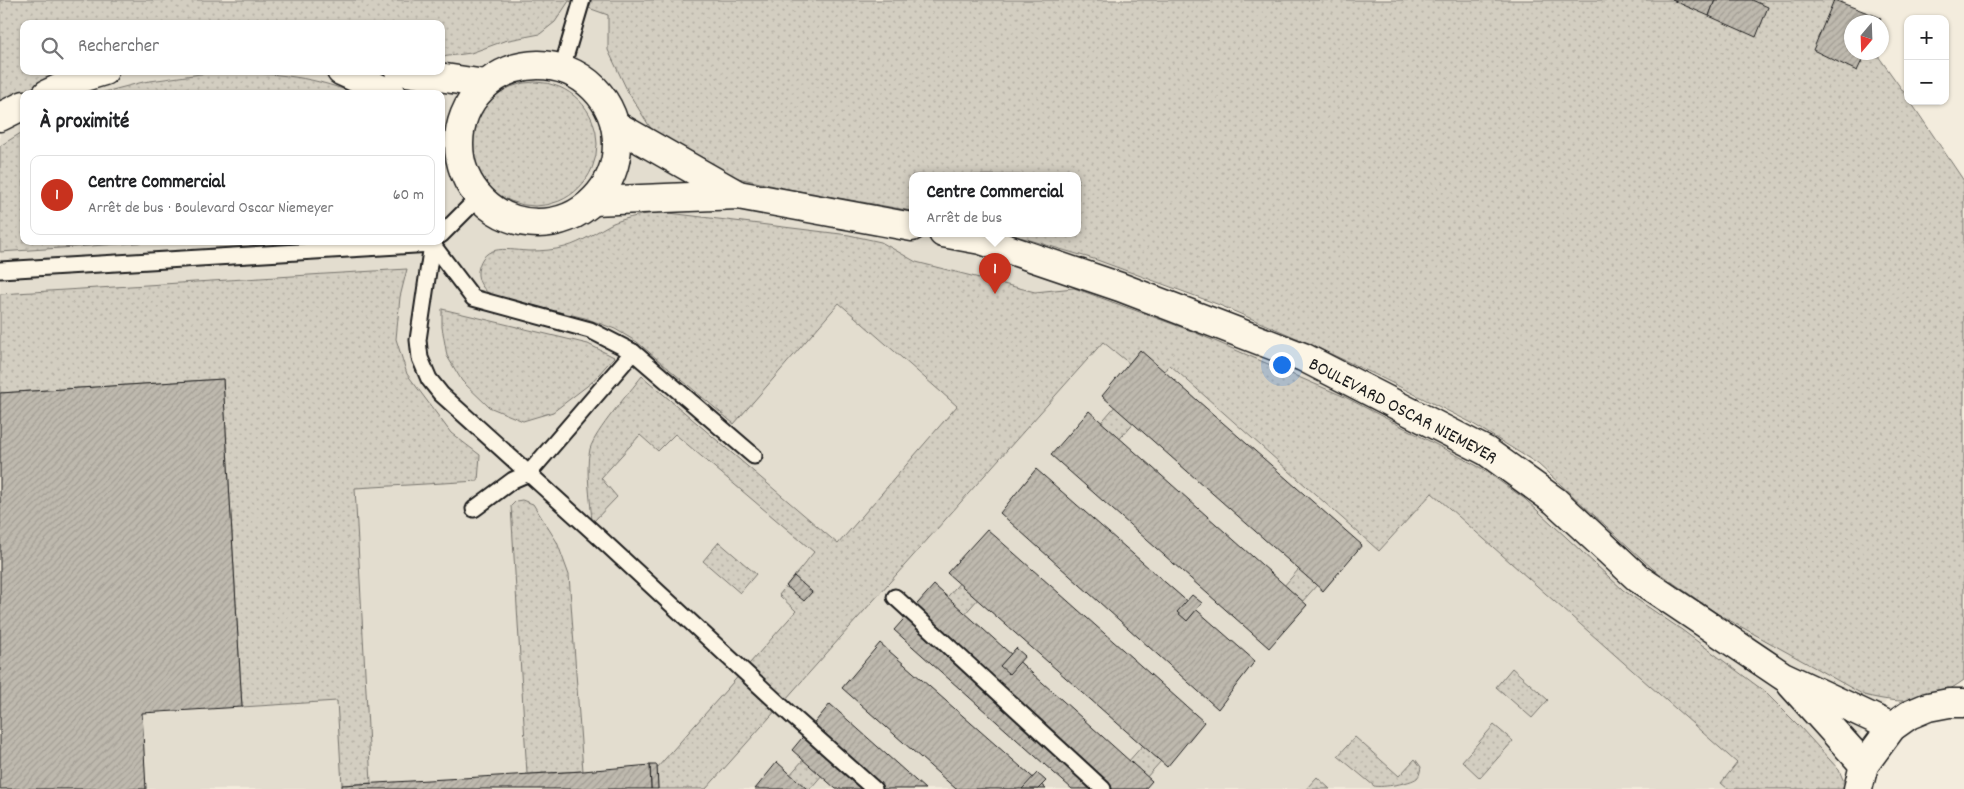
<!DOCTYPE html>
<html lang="fr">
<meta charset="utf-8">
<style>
:root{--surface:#fff;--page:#f6f6f6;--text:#202124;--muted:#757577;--line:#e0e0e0;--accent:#c8321e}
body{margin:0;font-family:Dekko,sans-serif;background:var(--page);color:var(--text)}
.controls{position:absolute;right:15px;top:15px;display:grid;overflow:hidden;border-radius:10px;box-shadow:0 1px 4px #0004}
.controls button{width:45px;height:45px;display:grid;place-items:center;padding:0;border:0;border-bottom:1px solid var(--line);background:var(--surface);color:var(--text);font:25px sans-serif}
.compass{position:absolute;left:1844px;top:15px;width:45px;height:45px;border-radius:50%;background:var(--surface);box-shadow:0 1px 4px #0004;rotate:199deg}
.you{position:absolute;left:1281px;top:364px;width:18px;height:18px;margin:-12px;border:4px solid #fff;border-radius:50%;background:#1a73e8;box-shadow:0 0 0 8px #1a73e833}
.badge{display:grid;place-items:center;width:32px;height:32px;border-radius:50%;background:var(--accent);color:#fff;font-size:16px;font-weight:700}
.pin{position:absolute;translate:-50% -41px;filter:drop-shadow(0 1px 2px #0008)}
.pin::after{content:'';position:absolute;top:26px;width:18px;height:15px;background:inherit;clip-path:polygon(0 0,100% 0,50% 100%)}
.popup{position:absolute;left:909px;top:172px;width:172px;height:65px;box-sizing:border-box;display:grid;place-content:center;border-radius:10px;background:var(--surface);filter:drop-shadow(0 1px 4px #0005);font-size:16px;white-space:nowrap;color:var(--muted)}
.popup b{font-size:19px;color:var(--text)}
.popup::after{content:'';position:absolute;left:50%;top:100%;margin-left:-10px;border:10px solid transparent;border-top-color:var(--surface)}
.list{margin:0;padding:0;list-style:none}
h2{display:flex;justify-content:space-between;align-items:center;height:65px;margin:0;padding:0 20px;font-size:21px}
h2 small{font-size:16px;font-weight:400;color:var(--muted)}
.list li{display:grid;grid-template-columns:32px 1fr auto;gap:15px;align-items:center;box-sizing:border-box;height:80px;margin:0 10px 10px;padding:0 10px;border:1px solid var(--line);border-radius:10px}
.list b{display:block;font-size:19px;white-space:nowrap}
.list p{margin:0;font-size:16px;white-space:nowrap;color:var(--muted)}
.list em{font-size:16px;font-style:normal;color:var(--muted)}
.icon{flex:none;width:28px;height:28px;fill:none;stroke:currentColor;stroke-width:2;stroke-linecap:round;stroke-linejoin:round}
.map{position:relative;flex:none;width:1964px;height:789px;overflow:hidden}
.search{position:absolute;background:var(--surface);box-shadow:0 1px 4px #0004;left:20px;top:20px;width:425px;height:55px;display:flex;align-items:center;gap:12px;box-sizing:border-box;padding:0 18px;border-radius:10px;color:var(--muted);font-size:19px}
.panel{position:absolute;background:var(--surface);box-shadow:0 1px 4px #0004;left:20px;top:90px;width:425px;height:155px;border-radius:10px}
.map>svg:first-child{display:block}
.built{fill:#e3ddcf;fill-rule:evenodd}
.grass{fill:url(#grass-dots);stroke:#78756e}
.building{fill:url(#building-hatch);stroke:#1c1c1c}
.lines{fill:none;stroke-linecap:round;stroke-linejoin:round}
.service-casing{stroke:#1c1c1c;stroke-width:19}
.minor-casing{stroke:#1c1c1c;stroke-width:31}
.primary-casing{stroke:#1c1c1c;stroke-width:31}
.service{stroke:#fcf5e5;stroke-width:15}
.minor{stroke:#fcf5e5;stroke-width:28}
.primary{stroke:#fcf5e5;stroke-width:28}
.labels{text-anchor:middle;stroke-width:5;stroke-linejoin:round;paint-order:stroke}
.street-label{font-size:19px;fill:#1c1c1c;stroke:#fcf5e5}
</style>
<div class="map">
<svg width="1964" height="789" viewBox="0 0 1964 789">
<defs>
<pattern id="grass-dots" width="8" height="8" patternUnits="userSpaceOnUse" patternTransform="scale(1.25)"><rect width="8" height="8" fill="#d3cec1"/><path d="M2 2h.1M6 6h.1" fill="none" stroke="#b5b0a5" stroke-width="1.8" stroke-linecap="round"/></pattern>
<pattern id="building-hatch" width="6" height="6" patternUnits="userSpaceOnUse" patternTransform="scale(1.25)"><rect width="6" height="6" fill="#beb9ae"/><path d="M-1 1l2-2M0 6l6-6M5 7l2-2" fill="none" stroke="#a39e95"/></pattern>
</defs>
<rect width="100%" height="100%" fill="#f3ecdd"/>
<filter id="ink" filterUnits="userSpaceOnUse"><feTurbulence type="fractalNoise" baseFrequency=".02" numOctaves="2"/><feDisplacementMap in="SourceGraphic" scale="10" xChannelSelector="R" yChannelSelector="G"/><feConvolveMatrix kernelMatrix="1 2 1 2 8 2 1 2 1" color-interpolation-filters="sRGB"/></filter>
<g filter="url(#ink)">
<path class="built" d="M377,0H622L912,175V233H1056L1899,685L1816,789H0V64L24,71H441V24ZM24,94H441V241H24Z"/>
<g class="grass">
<path d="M0,0H1840L1856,22H1852V52L1876,53L1908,98V101H1910L1964,181V680C1931,704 1903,705 1864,695L1718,614L1653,569L1538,464L1470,422L1374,374L1292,336L1217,304L1097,260L1006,233H1078V175H912V211L783,188L738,178L704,167L673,149L650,127L628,92L608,50V15L569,1L555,22L540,34L504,41L471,53L441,57V24H24V71H63L0,104Z"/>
<path d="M215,72C267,73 307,74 356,94H97L143,82Z"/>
<circle cx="535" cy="144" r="62"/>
<polygon points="24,131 24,241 165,241 0,252 0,146"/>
<path d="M661,212L849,235L881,242L916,262L1035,292L1074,288L1189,330L1345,397L1481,468L1525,499L1623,590L1682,630L1764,691L1800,727L1839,770L1847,789H1728L1721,783L1737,763L1432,493L1379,551L1170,365L1152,382L1103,342L706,789H658L657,768L796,611L779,595L814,552L675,434L658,451L640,435L601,478L617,497L592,523C591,501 585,470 590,449C595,431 629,393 642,376L838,544L957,406L839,303L734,424L637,342L615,329L585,318L492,296C484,290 477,282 478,271C483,241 510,251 531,251C541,251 555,250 565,247C583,242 597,231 613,223C629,217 644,214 661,212Z"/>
<polygon points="407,269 400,297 396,339 407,374 451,433 480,455 478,481 355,488 371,783 342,785 337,701 242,707 223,379 0,393 0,294"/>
<polygon points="442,309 588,344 614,357 591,383 553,412 523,421 489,407 462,381 447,356 442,327"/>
<polygon points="1124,396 1142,413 1110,450 1091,434"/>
<polygon points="522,500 533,504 557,542 569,575 583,771 527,774 511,506 516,501"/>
<polygon points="719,542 756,574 740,593 703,561"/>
<polygon points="1307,560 1325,576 1293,612 1275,596"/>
<polygon points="968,573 987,589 954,626 936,610"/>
<polygon points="1512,668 1548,700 1532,718 1496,687"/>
<polygon points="1494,725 1513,741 1480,778 1462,761"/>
<polygon points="1152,735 1170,751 1137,788 1119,772"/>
<path d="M1355,737L1399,776L1415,759L1421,767C1420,771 1420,775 1417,778C1411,783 1382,788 1374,786L1338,756Z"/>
<polygon points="812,750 830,766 810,789 784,789 780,786"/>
<polygon points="1317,777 1330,789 1306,789"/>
</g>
<g class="building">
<polygon points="1672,0 1715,0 1709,16"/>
<polygon points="1715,0 1752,0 1768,7 1756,37 1709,16"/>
<polygon points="1834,0 1881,18 1879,22 1852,22 1852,52 1866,52 1857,71 1813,50"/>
<polygon points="1140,350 1362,545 1323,591 1102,396"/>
<polygon points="223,379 242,707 142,713 146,789 0,789 0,393"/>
<polygon points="1089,411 1307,605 1269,648 1051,455"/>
<polygon points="1036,469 1255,661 1218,709 1000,513"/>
<polygon points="987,529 1204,722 1167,767 947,573"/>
<polygon points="794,576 812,592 804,601 786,586"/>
<polygon points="934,585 1152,781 1145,789 1072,789 894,630"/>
<polygon points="1192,595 1202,603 1187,621 1177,612"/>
<polygon points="880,643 1046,789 956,789 842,688"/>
<polygon points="1016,648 1025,656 1009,674 1000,666"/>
<polygon points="830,704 925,789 836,789 792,750"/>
<polygon points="777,762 807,789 755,789"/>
<polygon points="650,765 657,765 658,789 651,789"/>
<polygon points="650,765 651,789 342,789 342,785 583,771"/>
<polygon points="1037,773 1046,781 1038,789 1022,789"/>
</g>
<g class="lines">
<g class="service-casing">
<g id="service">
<polyline points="562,68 582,0"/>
<polyline points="441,235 479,197"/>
<polyline points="435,241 432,244 418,340 420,358 429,379 441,394 601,539 791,715 874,789"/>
<polyline points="432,244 473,298 590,330 633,352 754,456"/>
<polyline points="0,270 432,244"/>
<polyline points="474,509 513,480 529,473 633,352"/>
<polyline points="895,597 1103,789"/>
</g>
</g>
<g class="minor-casing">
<g id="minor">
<circle cx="538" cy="144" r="79"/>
<polyline points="341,71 392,94"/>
<polyline points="399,71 485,84"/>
<polyline points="47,94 84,77 104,71"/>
<polyline points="0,117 24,105"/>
<polyline points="615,125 738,195"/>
<polyline points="593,201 738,195 912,227"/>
<path id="s1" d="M943,233L981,240L1120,287L1303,357L1486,451L1555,501L1639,579L1783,676L1892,727"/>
<polyline points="1791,684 1864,765"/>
</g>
</g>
<g class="primary-casing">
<polyline id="primary" points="1858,789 1864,765 1892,727 1909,715 1928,707 1949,703 1964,703"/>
</g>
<use href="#service" class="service"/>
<use href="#minor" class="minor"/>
<use href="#primary" class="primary"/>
</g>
</g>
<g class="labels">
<g class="street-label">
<text dy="7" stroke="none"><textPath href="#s1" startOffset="495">BOULEVARD OSCAR NIEMEYER</textPath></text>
</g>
</g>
</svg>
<div class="controls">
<button>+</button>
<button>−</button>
</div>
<svg class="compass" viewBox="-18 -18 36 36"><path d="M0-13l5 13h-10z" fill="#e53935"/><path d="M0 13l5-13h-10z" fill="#757577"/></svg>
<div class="you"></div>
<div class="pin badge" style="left:995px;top:294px">1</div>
<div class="popup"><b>Centre Commercial</b>Arrêt de bus</div>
<div class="search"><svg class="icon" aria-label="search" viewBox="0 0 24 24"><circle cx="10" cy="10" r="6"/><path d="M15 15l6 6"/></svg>Rechercher</div>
<section class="panel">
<h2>À proximité<small></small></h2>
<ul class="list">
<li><span class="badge">1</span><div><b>Centre Commercial</b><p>Arrêt de bus · Boulevard Oscar Niemeyer</p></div><em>60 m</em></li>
</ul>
</section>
</div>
